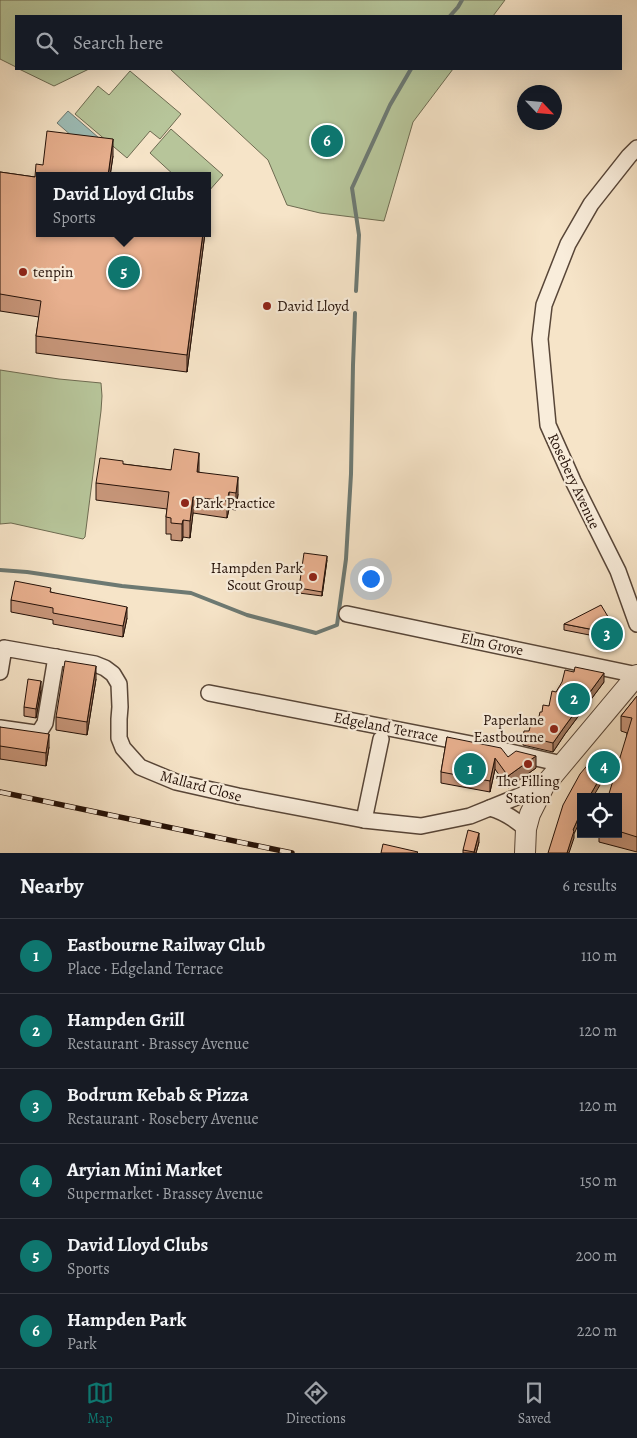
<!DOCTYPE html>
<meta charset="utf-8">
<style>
:root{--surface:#171b24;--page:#20242c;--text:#f1f3f6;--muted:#9ea1a6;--line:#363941;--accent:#0f766e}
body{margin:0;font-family:Alegreya,serif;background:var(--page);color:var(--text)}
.controls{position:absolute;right:15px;bottom:15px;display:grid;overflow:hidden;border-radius:0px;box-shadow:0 5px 20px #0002}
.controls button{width:45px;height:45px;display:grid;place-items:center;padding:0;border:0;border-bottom:1px solid var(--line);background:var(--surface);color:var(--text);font:25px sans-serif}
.compass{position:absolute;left:517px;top:85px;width:45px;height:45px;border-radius:50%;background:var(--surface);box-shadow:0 5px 20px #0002;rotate:116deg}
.you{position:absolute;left:370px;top:578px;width:18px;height:18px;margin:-12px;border:4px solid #fff;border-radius:50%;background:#1a73e8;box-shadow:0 0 0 8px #1a73e833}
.badge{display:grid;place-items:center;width:32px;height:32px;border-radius:50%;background:var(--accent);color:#fff;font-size:16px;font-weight:700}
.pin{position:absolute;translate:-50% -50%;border:2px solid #fff;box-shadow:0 1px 5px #0006}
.popup{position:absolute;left:36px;top:172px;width:175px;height:65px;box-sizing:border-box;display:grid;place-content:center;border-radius:0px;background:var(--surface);filter:drop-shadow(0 1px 4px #0005);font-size:16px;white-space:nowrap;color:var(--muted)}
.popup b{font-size:19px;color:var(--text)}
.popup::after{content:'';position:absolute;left:50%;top:100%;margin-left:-10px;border:10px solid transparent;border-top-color:var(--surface)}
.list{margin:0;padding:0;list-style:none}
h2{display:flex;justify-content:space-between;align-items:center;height:65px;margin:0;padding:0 20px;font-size:21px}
h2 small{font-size:16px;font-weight:400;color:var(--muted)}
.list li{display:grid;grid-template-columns:32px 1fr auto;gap:15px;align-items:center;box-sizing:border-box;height:75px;padding:0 20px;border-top:1px solid var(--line)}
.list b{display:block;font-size:19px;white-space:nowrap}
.list p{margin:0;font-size:16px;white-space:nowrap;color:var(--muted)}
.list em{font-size:16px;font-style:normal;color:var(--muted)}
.icon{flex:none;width:28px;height:28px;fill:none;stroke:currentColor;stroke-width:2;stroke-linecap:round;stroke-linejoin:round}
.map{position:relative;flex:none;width:637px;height:853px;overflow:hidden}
.search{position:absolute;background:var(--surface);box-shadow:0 5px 20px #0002;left:15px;right:15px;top:15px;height:55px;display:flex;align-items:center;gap:12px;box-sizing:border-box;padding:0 18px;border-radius:0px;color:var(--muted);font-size:19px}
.sheet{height:515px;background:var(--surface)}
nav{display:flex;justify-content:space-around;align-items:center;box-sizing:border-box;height:70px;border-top:1px solid var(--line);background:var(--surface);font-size:14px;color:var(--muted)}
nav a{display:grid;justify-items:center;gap:2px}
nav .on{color:var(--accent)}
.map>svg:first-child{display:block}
.green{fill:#b7c59a;stroke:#6e6b51}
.water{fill:#9dbeb8;stroke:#6d7972}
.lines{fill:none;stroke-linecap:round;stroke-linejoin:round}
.stream{stroke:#6d7972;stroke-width:4}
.minor-casing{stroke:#584638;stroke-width:18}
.tertiary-casing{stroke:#584638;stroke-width:22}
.minor{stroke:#f9eddb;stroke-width:15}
.tertiary{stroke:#f9eddb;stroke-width:20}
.rail-casing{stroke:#241108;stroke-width:5.5}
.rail{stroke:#f9eddb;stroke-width:4;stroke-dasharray:11;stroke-linecap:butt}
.wall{fill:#c8977b;stroke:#241108}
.shaded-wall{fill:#a27b64;stroke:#241108}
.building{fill:#e8b08f;stroke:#241108}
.poi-dot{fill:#8f2418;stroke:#f9eddb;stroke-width:2}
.labels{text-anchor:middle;stroke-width:4.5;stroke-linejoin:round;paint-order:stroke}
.poi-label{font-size:15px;fill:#241108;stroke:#f9eddb;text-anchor:start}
.street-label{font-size:15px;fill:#241108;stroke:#f9eddb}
</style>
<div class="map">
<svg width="637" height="853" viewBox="0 0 637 853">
<rect width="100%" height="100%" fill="#f6e4c8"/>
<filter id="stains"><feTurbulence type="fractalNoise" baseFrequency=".004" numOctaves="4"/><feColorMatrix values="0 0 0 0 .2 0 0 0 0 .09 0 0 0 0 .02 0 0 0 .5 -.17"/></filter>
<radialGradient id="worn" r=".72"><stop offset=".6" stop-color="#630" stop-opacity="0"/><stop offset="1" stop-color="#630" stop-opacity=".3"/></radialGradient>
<g class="green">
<polygon points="0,0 505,0 493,16 16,16 16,67 0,59"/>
<polygon points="19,69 89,69 54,86"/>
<polygon points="170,69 453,69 413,122 384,221 320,213 287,205 268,160"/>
<polygon points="130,71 181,114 160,139 150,131 127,158 75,114 98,86 109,95"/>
<polygon points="171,129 223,175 208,192 208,176 175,176 150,153"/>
<polygon points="0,370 59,379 101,383 102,396 101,411 85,537 83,539 11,523 0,524"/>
</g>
<polygon class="water" points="68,111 99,138 88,150 57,123"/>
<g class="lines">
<g class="stream">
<polyline points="450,16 458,7 462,0"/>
<polyline points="356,291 359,235 352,188 390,105 411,69"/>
<polyline points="0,570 27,572 122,586 191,593 247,615 316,633 337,625 346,559 351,474 353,365 355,313"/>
</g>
<g class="minor-casing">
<g id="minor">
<polyline points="637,148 629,156 591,204 568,244 544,305 540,339 548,425 573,481 618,571 637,624"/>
<polyline points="347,614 637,675"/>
<polyline points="0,672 4,648 95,664 105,668 113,674 119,684 120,707 119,719 119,738 123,748 140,767 176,782 238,796 364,820 421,826 470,816 544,786"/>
<polyline points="209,693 502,750 562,764"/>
<polyline points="0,728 35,733 40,731 45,723 56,657"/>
<path d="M490,808C505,812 515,819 526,829"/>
<polyline points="364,820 381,739"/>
</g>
</g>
<g class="tertiary-casing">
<polyline id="tertiary" points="525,853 526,829 530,814 544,786 637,675"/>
</g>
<use href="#minor" class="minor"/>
<use href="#tertiary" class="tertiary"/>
<g class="rail-casing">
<polyline id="rail" points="0,792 292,853"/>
</g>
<use href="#rail" class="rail"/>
</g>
<g class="wall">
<polygon points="113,156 110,176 205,233 187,372 36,353 36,336 39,317 0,311 0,172 35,177 43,165"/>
<polygon points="123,464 171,470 199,472 238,494 236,510 229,509 227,518 193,513 190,538 183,537 182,541 171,540 171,534 166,534 166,517 167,509 96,500 96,483"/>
<polygon points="327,560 322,596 299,593 299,588"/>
<polygon points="51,592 127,618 123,637 53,624 53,620 11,612 11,600"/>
<polygon points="564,624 615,634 615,640 564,630"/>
<polygon points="96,679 87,735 56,730 56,717"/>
<polygon points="604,682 565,734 553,752 523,745 523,736 529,731 538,721 542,712 549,706 556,692"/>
<polygon points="41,690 36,718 24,716 24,707"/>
<polygon points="637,696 637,852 599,842 599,834 618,834 618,797 627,733 621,731 621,716"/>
<polygon points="0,727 49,747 46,766 0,759"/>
<polygon points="447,737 508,757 536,768 508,788 495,769 490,792 441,783 441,772"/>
<polygon points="479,842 476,853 463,853 463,850"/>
</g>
<g class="shaded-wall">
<polygon points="113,139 113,156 110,176 108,176"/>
<polygon points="203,233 205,233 187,372 187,355"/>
<polygon points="199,453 199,470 197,489 197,472"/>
<polygon points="238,477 238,494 236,510 236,493"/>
<polygon points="229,492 229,509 227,518 227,501"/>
<polygon points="193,497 193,513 190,538 190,521"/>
<polygon points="183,520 183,537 182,541 182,524"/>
<polygon points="327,556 327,560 322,596 322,592"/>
<polygon points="127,607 127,618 123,637 123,626"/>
<polygon points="96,666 96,679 87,735 87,722"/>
<polygon points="604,673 604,682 565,734 553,752 553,743 565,726"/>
<polygon points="41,681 41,690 36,718 36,709"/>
<polygon points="49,734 49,747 46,766 46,753"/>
<polygon points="536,756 536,768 508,788 508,776"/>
<polygon points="495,758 495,769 490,792 490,781"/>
<polygon points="611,759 611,766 593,797 589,797"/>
<polygon points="581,812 581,819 574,834 574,838 569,853 567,853 573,830"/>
<polygon points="479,833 479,842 476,853 474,853"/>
</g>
<g class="building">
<polygon points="47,131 113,139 108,176 109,176 40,176 40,233 203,233 187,355 36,336 41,301 0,294 0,172 35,177 36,164 43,165"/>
<polygon points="174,449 199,453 197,472 238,477 236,493 229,492 227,501 193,497 190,521 183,520 182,524 171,523 171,518 166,517 169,492 96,483 100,458 123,461 123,464 171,470"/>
<polygon points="304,553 327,556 322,592 299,588"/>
<polygon points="15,581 51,588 50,592 127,607 123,626 53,613 53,608 11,600"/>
<polygon points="601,605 610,620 615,634 564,624"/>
<polygon points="65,661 96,666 87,722 56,717"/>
<polygon points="575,667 604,673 565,726 553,743 523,736 524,731 529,731 532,720 538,721 540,712 542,712 543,705 549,706 552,691 556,692 562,682 565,670 574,672"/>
<polygon points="28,679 41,681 36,709 24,707"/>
<polygon points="637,696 637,837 618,831 618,797 608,797 632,718 621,716"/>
<polygon points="0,727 49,734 46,753 0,746"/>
<polygon points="447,737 501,748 508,757 516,751 536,756 508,776 495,758 490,781 441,772"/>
<polygon points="601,749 611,759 589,797 581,797 581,812 573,830 574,831 567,853 548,853 563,805 580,774"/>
<polygon points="468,830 479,833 474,852 463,850"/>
<polygon points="383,844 418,852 417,853 381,853"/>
</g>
<g class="poi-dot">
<circle cx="23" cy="272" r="5"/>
<circle cx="267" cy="306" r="5"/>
<circle cx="185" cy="503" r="5"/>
<circle cx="313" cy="577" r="5"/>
<circle cx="554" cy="729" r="5"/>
<circle cx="528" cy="764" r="5"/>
</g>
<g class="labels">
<g class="poi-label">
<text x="33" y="277">tenpin</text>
<text x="277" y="311">David Lloyd</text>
<text x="195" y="508">Park Practice</text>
<text x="303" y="573" text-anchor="end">Hampden Park<tspan x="303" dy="17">Scout Group</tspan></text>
<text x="544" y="725" text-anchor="end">Paperlane<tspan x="544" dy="17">Eastbourne</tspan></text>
<text x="528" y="786" text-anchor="middle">The Filling<tspan x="528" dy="17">Station</tspan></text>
</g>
<g class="street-label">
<text transform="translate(574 481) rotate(65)" y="5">Rosebery Avenue</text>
<text transform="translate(492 644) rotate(12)" y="5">Elm Grove</text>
<text transform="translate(386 727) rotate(11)" y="5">Edgeland Terrace</text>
<text transform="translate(201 786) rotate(15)" y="5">Mallard Close</text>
</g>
</g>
<rect width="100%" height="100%" filter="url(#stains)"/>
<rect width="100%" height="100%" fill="url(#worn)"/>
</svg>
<div class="controls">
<button><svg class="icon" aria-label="locate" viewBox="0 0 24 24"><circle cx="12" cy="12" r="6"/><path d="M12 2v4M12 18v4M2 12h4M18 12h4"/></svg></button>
</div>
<svg class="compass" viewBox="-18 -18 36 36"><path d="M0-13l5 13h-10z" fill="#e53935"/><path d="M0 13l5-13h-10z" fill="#9ea1a6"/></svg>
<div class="you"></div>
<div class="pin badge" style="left:470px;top:769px">1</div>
<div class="pin badge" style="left:574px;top:699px">2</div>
<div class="pin badge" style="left:607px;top:634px">3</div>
<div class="pin badge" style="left:604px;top:767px">4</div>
<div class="pin badge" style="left:124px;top:272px">5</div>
<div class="popup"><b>David Lloyd Clubs</b>Sports</div>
<div class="pin badge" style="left:327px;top:141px">6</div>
<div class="search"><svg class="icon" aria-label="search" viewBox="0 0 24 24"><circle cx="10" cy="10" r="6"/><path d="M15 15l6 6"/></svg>Search here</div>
</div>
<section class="sheet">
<h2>Nearby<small>6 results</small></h2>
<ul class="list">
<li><span class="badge">1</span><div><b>Eastbourne Railway Club</b><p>Place · Edgeland Terrace</p></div><em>110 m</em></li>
<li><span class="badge">2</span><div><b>Hampden Grill</b><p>Restaurant · Brassey Avenue</p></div><em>120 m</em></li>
<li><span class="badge">3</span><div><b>Bodrum Kebab &amp; Pizza</b><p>Restaurant · Rosebery Avenue</p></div><em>120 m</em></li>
<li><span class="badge">4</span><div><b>Aryian Mini Market</b><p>Supermarket · Brassey Avenue</p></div><em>150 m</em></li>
<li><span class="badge">5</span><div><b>David Lloyd Clubs</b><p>Sports</p></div><em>200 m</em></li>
<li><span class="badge">6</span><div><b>Hampden Park</b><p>Park</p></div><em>220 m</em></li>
</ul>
</section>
<nav>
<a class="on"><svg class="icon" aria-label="map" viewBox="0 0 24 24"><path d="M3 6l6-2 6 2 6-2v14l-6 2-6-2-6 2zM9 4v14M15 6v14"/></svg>Map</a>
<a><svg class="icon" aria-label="directions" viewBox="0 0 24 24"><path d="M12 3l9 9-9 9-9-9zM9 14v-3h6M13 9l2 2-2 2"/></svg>Directions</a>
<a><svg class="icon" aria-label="saved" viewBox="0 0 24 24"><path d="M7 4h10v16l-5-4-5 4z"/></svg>Saved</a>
</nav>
